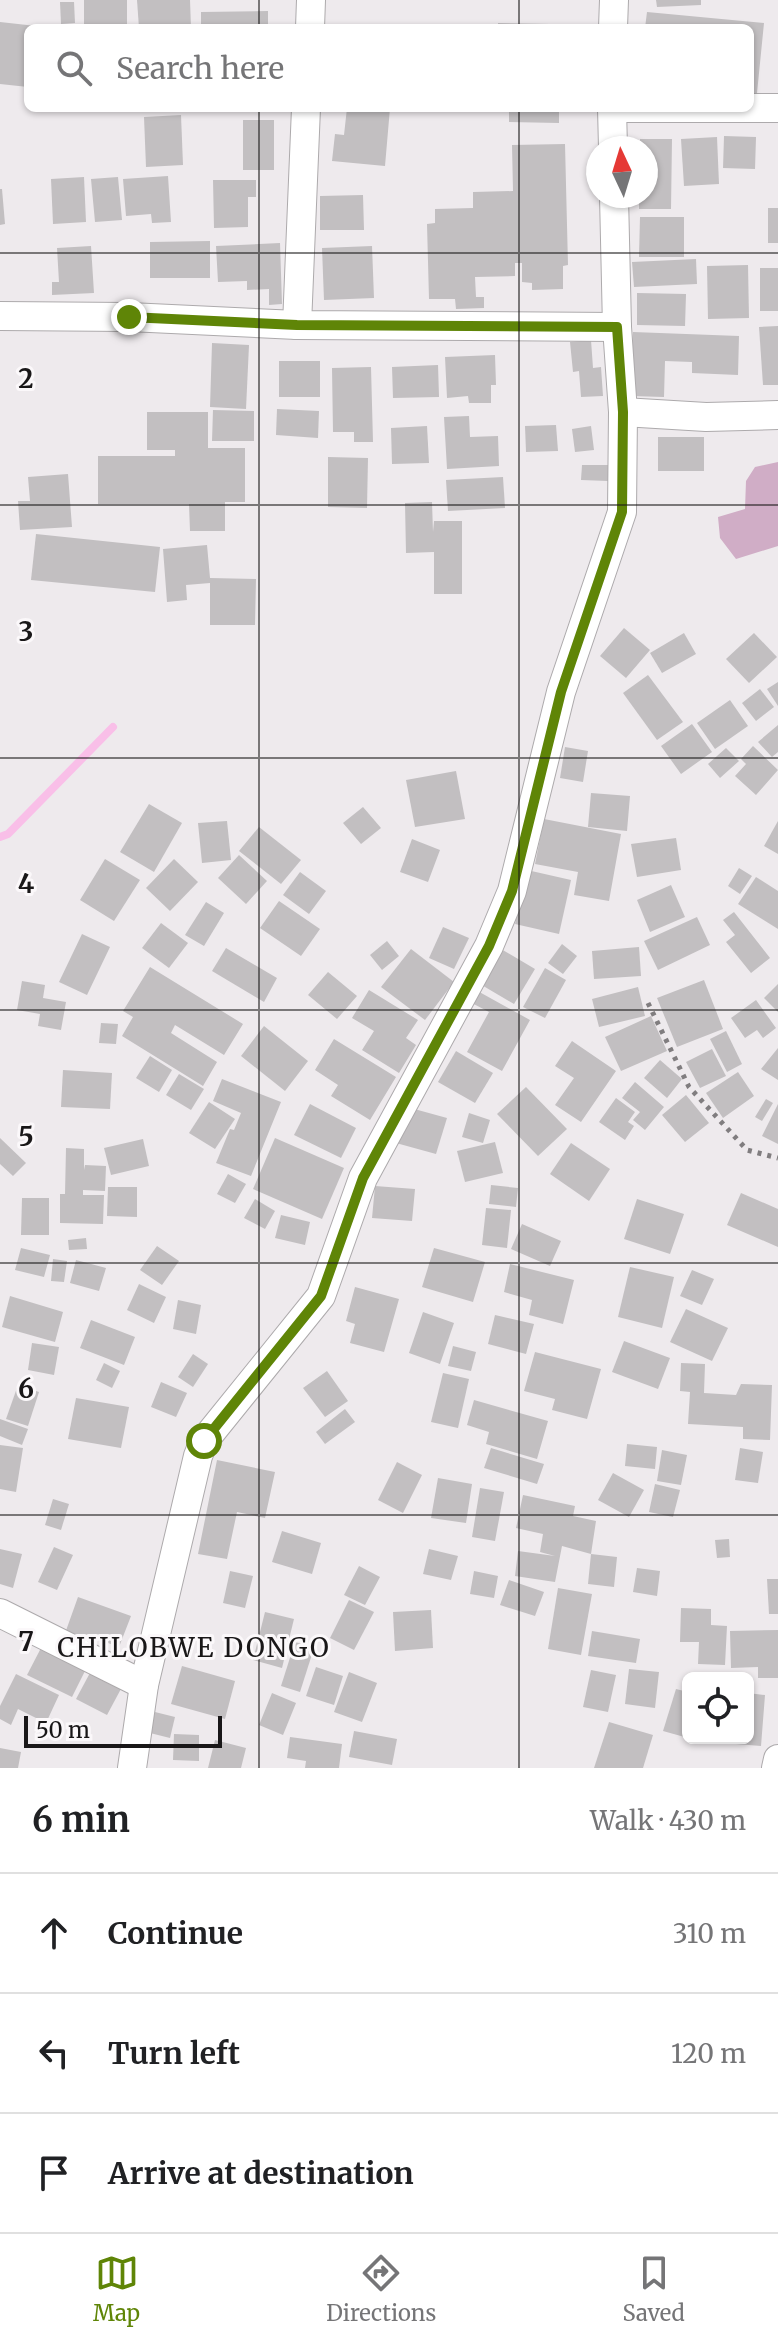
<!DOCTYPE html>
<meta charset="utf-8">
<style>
:root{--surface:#fff;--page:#f2f2f2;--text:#202124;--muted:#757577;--line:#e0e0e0;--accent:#5f8507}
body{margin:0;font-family:Merriweather,serif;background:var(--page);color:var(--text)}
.controls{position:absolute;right:24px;bottom:24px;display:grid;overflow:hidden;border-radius:12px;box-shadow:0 2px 6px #0004}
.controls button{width:72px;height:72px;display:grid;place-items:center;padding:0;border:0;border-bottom:2px solid var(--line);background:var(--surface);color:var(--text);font:40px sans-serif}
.compass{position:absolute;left:586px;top:136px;width:72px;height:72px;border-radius:50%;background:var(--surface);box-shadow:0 2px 6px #0004;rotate:356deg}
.scale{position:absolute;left:24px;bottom:20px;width:198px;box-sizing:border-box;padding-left:8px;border:4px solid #191718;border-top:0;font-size:22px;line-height:28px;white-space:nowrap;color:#191718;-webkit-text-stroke:6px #fbf8fa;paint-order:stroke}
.stop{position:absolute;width:24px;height:24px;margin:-18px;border:6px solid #5f8507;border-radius:50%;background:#fff}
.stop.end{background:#5f8507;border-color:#fff;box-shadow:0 2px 8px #0008}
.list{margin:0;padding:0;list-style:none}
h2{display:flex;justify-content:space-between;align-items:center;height:104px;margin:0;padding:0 32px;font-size:34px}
h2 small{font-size:26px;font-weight:400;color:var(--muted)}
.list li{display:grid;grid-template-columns:52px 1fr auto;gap:24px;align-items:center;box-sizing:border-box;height:120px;padding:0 32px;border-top:2px solid var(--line)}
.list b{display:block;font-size:30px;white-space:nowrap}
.list em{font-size:26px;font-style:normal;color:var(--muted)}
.icon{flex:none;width:44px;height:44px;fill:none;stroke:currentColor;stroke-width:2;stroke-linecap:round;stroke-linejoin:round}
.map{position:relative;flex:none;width:778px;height:1768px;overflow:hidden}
.search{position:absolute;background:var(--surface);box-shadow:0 2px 6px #0004;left:24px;right:24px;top:24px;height:88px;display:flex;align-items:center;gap:20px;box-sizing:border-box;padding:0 28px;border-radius:12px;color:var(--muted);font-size:30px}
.sheet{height:464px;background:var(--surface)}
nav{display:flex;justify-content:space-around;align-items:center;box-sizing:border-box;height:112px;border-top:2px solid var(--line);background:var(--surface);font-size:22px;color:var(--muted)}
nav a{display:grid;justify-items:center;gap:4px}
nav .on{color:var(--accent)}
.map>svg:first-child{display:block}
.green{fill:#d0adc6}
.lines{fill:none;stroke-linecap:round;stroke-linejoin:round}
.stream{stroke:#f9bfe8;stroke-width:8}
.building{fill:#c2bfc1}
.street-casing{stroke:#adaaac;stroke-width:30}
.path{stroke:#807d7f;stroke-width:5;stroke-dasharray:4 6;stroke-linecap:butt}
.street{stroke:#fff;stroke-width:28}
.route{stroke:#5f8507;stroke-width:10}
.grid{fill:none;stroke:#191718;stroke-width:2;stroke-opacity:0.55}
.labels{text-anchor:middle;stroke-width:6;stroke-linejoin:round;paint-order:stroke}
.quarter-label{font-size:26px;letter-spacing:2px;fill:#191718;stroke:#fbf8fa}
.grid-label{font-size:26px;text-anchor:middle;font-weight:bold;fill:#191718;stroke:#fbf8fa;stroke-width:6;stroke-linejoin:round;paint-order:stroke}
</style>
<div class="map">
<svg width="778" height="1768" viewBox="0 0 778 1768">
<rect width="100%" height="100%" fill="#eeeaed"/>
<polygon class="green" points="778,462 778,546 736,559 720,538 718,517 745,509 746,481 755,467"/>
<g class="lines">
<polyline class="stream" points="0,837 8,834 113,727"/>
</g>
<g class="building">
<rect x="84" y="0" width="43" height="28"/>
<polygon points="137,0 190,0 191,28 139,28"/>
<polygon points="656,0 701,0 701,5 657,7"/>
<polygon points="60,2 74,2 75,23 61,24"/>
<polygon points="268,11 268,28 201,28 201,12"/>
<polygon points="647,12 764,23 757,93 750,93 750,28 645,28"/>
<polygon points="0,22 36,26 28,28 28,87 0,84"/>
<polygon points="498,23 550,24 550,28 498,28"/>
<polygon points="347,108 390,108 385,166 332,161 335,134 344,135"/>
<polygon points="509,108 559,108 559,123 509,122"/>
<polygon points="181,115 183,165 146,167 144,117"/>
<rect x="243" y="120" width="31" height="50"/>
<polygon points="724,136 756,137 755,169 723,168"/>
<polygon points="717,137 719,184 684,186 681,139"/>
<polygon points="640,139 672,139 671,209 639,209 639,196 646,196 646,148 640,148"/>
<polygon points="565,144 568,265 563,266 563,289 532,290 532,283 522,282 522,263 515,263 515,276 475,277 476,297 484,297 484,308 456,309 455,299 429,299 427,224 435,223 435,209 473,208 473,192 513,191 512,145"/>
<polygon points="168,176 171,222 152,223 151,214 126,216 123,179"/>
<polygon points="84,177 86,222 53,224 51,179"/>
<polygon points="118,177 122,220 95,222 91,179"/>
<polygon points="213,180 256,180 256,197 248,197 248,227 214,228"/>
<polygon points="0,189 2,189 5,224 0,225"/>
<polygon points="363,195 364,230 320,230 320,196"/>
<rect x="768" y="208" width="10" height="35"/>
<polygon points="640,217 684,217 684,257 639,257"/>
<polygon points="210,241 210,278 150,278 150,242"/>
<polygon points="280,243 282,304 269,305 269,289 247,290 247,281 218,282 216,246"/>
<polygon points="91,246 94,293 52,295 52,282 59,282 57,248"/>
<polygon points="372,246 374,298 324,300 322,248"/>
<polygon points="696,259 697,284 634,287 632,262"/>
<polygon points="748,265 749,318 708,319 707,266"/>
<rect x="760" y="268" width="18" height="43"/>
<polygon points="637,293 686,294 685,326 637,325"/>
<polygon points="778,326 778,385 763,385 759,327"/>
<polygon points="633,332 739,336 738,375 692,373 692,362 665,361 664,397 631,396"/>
<polygon points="591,340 593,368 601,367 603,396 581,397 579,371 573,372 570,342"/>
<polygon points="212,343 249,345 246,409 210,407"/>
<polygon points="495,355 496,385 491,385 491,403 469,403 468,396 447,398 445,357"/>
<rect x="279" y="361" width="41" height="36"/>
<polygon points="438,365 439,397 393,398 392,367"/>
<polygon points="371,367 373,442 354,442 354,432 333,432 332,368"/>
<polygon points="277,409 319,411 318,438 276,435"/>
<polygon points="213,410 254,411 254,441 212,441"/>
<polygon points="147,412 208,412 208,448 245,448 245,502 225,502 225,531 190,531 189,504 98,504 98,456 175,456 175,450 147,450"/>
<polygon points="469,416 470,437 498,436 499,466 447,469 444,417"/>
<polygon points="556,425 558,451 526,452 525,426"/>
<polygon points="427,426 429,463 392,464 391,428"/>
<polygon points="591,426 594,450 575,452 572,429"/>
<rect x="658" y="437" width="46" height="34"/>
<polygon points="328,457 368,458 367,508 328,507"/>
<polygon points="582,465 608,465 608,481 581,480"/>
<polygon points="68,474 72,527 20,530 18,501 30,501 28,477"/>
<polygon points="503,477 505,508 448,511 446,480"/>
<polygon points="432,502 433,532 434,521 462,521 462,594 434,594 434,552 406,553 405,503"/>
<polygon points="36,534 160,547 155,592 31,580"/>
<polygon points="207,545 210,578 256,579 255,625 210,625 210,583 186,585 187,600 167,602 163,549"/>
<polygon points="624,628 650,650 626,678 600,656"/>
<polygon points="684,633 696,654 662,673 650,653"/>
<polygon points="754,633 777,657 749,683 726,659"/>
<polygon points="648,675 683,722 657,740 623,693"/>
<polygon points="778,682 778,706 767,689"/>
<polygon points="760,689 774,707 756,721 742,703"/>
<polygon points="730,700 748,726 715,749 697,723"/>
<polygon points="692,724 712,752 681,774 661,746"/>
<polygon points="778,725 778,752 772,757 758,742"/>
<polygon points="753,746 778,770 756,795 735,776 746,764 741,759"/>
<polygon points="565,747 588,751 583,782 560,778"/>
<polygon points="726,748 739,761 720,778 708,764"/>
<polygon points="456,771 465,819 415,827 406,780"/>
<polygon points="591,793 630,796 627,831 588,827"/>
<polygon points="149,804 182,823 154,872 120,852"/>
<polygon points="363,807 381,828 361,844 343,823"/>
<polygon points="544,819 621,834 609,901 574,895 578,872 535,864"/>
<polygon points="227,821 231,860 202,863 198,823"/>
<polygon points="778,821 778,854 764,846"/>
<polygon points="259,827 301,860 281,884 239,851"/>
<polygon points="676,838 681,870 637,877 631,844"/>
<polygon points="412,839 440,850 428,882 400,872"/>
<polygon points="239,855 267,881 246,904 218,878"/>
<polygon points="105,859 140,880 114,921 80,900"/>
<polygon points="174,859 198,882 170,911 146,888"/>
<polygon points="739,868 752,876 740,894 728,886"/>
<polygon points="527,870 571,880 559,934 515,924"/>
<polygon points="300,872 326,891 309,914 283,895"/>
<polygon points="756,877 778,891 778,929 738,904"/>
<polygon points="671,885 685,917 650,932 637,900"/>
<polygon points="279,901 320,929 301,956 260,928"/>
<polygon points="206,902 224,913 204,946 185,935"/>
<polygon points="734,912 770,958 751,973 726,942 735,935 723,920"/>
<polygon points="697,917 710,945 658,970 644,941"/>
<polygon points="161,923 188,943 169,968 142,948"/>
<polygon points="443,927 469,938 454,969 429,958"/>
<polygon points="82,934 110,947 87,995 59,982"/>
<polygon points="387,941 399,956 382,970 370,955"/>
<polygon points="562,944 577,956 563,974 548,963"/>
<polygon points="639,947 641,976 594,979 592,951"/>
<polygon points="226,948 277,978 264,1002 212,971"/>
<polygon points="411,949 454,982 425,1020 381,987"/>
<polygon points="501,949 535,969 514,1004 480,984"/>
<polygon points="150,967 243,1024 224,1055 175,1025 171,1033 217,1062 203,1086 122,1036 133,1017 123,1011"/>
<polygon points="545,968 566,980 545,1018 523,1007"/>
<polygon points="328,972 357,996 337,1019 308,995"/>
<polygon points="704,980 723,1029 677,1047 657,998"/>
<polygon points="22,981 45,985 43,998 66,1002 61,1030 38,1026 40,1014 17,1010"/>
<polygon points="778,984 778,1012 764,998"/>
<polygon points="638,987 645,1016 599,1027 592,999"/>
<polygon points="474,989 530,1020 502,1071 467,1052 489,1012 468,1001"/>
<polygon points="369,990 418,1020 406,1038 416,1045 399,1073 362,1050 374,1031 352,1018"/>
<polygon points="756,1000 776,1028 763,1038 757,1030 745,1038 731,1018"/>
<polygon points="651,1016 667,1051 621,1071 605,1037"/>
<polygon points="101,1023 118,1024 116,1044 99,1043"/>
<polygon points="264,1026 308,1061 285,1091 241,1056"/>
<polygon points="726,1031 742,1064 727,1072 710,1039"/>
<polygon points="334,1039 396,1077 370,1120 331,1096 338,1085 315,1070"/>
<polygon points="572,1041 616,1071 581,1122 555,1105 574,1078 555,1066"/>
<polygon points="778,1048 778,1080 761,1069"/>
<polygon points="712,1049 726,1076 700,1088 686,1062"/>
<polygon points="456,1051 493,1073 475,1103 438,1082"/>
<polygon points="150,1056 172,1070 159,1092 136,1078"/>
<polygon points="660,1060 682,1079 667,1098 644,1078"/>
<polygon points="63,1070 112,1073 110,1109 61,1107"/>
<polygon points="738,1072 754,1096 723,1118 706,1093"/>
<polygon points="179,1074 204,1089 191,1110 166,1095"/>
<polygon points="222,1079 281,1102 251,1176 216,1163 230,1129 234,1130 241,1113 213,1101"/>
<polygon points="635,1082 664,1107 645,1130 633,1120 640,1112 622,1098"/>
<polygon points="526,1087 567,1129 538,1156 497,1114"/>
<polygon points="686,1095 709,1123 685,1142 662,1115"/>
<polygon points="616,1098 635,1112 628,1122 634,1126 625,1140 599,1122"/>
<polygon points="766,1099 773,1103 762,1121 755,1117"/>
<polygon points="209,1102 235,1119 215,1149 189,1133"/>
<polygon points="310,1104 356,1128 341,1158 294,1135"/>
<polygon points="778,1104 778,1144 762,1136"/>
<polygon points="407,1107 447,1118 436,1154 396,1143"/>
<polygon points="469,1113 490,1120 483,1143 462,1137"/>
<polygon points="0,1138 26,1163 13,1176 0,1164"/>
<polygon points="275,1138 344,1168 322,1219 253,1189"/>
<polygon points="143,1139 149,1166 111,1175 104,1148"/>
<polygon points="495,1142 503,1173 465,1182 457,1151"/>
<polygon points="571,1143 610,1169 589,1201 550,1174"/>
<polygon points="66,1148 84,1149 84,1170 85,1165 106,1166 105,1191 83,1190 83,1195 104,1195 103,1224 60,1223 60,1194 65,1194"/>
<polygon points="228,1174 246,1184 235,1203 217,1194"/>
<polygon points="491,1185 518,1188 516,1207 489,1204"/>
<polygon points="375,1186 415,1189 412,1221 372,1218"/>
<polygon points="108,1187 137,1187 137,1217 107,1216"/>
<polygon points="741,1193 778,1209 778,1247 727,1225"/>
<polygon points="22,1198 49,1198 49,1235 21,1235"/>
<polygon points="255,1199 275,1211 265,1229 244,1218"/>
<polygon points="637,1199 684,1214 670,1254 624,1239"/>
<polygon points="486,1208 511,1210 507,1248 482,1245"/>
<polygon points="281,1215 310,1222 305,1245 275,1238"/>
<polygon points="522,1224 561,1241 550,1266 511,1249"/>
<polygon points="86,1238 87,1249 69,1250 68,1240"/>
<polygon points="157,1246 179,1261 162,1285 140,1270"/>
<polygon points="21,1248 50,1255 44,1277 15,1270"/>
<polygon points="434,1248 485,1262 473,1302 422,1287"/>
<polygon points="53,1259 67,1261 64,1282 51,1281"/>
<polygon points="76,1260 106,1268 99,1291 70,1283"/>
<polygon points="510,1264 574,1280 563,1324 529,1315 532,1300 504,1292"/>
<polygon points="630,1267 674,1277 662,1328 618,1317"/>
<polygon points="692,1270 714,1279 702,1305 680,1296"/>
<polygon points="139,1284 166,1297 154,1323 127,1310"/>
<polygon points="355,1287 399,1299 384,1352 350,1343 355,1324 346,1321"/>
<polygon points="10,1296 63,1312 55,1342 2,1327"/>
<polygon points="178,1300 201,1305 196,1334 173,1329"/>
<polygon points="686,1309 728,1328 712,1361 670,1342"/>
<polygon points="423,1312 454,1323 440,1364 409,1353"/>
<polygon points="495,1315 534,1324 526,1354 488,1344"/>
<polygon points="91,1320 135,1337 124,1365 80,1348"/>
<polygon points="624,1341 670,1358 658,1389 612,1372"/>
<polygon points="32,1343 59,1347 54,1375 28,1370"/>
<polygon points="453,1346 476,1352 471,1371 448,1366"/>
<polygon points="535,1352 601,1369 587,1419 552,1410 555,1399 524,1391"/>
<polygon points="193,1354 208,1364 193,1387 178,1377"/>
<polygon points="104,1363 120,1371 112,1388 96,1380"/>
<polygon points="681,1363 705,1364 704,1393 736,1395 741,1384 772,1385 770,1440 743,1439 743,1427 688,1424 690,1392 680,1391"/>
<polygon points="327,1371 348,1401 325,1417 303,1388"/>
<polygon points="443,1373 469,1379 458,1428 431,1422"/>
<polygon points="161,1382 187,1393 176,1417 151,1407"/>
<polygon points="18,1385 39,1392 28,1426 6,1419"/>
<polygon points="76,1398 129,1407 121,1448 68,1439"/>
<polygon points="474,1400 548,1421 537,1459 486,1444 489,1432 467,1425"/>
<polygon points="345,1409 355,1422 325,1444 316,1432"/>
<polygon points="0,1419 28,1429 22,1445 0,1436"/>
<polygon points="627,1444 657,1447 655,1469 625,1466"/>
<polygon points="0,1445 23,1448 16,1492 0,1489"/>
<polygon points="491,1448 544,1464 537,1484 484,1468"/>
<polygon points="740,1448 763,1452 758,1483 735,1480"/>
<polygon points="662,1450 687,1455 681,1485 657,1481"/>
<polygon points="217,1460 275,1472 265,1518 237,1512 227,1559 198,1554"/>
<polygon points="397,1462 422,1475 403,1513 378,1500"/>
<polygon points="613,1473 644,1490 629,1517 598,1500"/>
<polygon points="438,1478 472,1484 466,1523 431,1518"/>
<polygon points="655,1484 680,1490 673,1517 649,1512"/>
<polygon points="480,1488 504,1492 495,1541 472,1537"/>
<polygon points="523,1495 575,1506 573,1516 596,1521 591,1554 562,1546 555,1582 515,1576 518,1551 555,1556 540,1552 543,1534 516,1528"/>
<polygon points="53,1499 69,1504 61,1530 45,1525"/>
<polygon points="282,1531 321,1543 312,1574 272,1562"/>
<polygon points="729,1539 730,1557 717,1558 715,1540"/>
<polygon points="54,1547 73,1555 57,1590 38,1582"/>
<polygon points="0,1549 22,1554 13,1588 0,1584"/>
<polygon points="429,1549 458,1556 451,1580 423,1574"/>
<polygon points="591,1554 617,1557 614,1587 588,1584"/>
<polygon points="359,1566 380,1577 365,1605 344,1595"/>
<polygon points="637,1568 660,1571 657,1596 633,1592"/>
<polygon points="230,1571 253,1576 245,1608 223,1603"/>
<polygon points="474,1571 498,1576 494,1598 470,1594"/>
<polygon points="767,1579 778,1579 778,1614 769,1614"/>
<polygon points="509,1580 544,1592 535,1616 500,1605"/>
<polygon points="558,1588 592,1594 581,1655 548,1649"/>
<polygon points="78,1597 131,1616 119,1647 97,1639 93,1650 63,1639"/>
<polygon points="349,1600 374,1612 354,1650 330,1638"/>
<polygon points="681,1608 711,1609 711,1625 727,1626 725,1665 698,1664 699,1642 680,1642"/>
<polygon points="431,1610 433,1648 395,1651 393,1612"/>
<polygon points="265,1612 294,1619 282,1668 253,1660"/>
<polygon points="778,1630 778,1678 758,1678 758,1667 731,1668 730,1631"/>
<polygon points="592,1631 640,1639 636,1663 588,1656"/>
<polygon points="295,1642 314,1648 300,1692 281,1686"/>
<polygon points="41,1648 86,1669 72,1697 27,1675"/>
<polygon points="182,1666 235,1681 225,1719 171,1704"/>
<polygon points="316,1667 343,1676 334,1705 306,1696"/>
<polygon points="629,1669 659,1672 655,1708 625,1704"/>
<polygon points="591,1670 616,1675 608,1712 583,1707"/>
<polygon points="91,1671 122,1687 107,1715 76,1699"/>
<polygon points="349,1672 377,1683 362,1722 334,1712"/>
<polygon points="16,1674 59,1695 46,1723 18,1709 11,1725 0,1719 0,1706"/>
<polygon points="676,1689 688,1692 688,1738 663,1731"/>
<polygon points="272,1693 296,1703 283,1735 259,1725"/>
<polygon points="748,1693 765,1695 761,1746 736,1744 737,1738 748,1738"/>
<polygon points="155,1712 175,1717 170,1738 150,1733"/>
<polygon points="609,1722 653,1735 643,1768 594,1768"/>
<polygon points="354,1731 397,1739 392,1765 349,1757"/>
<polygon points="174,1734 199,1735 199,1761 173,1760"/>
<polygon points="290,1737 342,1744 339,1768 305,1768 306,1761 287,1758"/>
<polygon points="215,1740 246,1748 241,1768 208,1768"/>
<polygon points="0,1748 21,1752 18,1768 0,1768"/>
</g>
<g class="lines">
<g class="street-casing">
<g id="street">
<polyline points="310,28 311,0"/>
<polyline points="613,28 614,0"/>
<polyline points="612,108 778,108"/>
<polyline points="612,108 613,148"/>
<polyline points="0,316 129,317 297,325 617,327"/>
<polyline points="297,325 306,108"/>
<polyline points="623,412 706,417 778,415"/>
<polyline points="0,1613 144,1685"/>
<polyline points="132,1768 144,1685 198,1456 204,1441 321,1296 363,1178 489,946 512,891 561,692 622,512 623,412 617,327 614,196"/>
<polyline points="776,1768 778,1759"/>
</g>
</g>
<polyline class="path" points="648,1003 689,1087 747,1150 778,1158"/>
<use href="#street" class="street"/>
</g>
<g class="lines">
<polyline class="route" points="129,317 297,325 617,327 623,412 622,512 561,692 512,891 489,946 363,1178 321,1296 204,1441"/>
</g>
<path class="grid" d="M259,0V28M519,0V28M259,108V1768M519,108V1768M0,253H778M0,505H778M0,758H778M0,1010H778M0,1263H778M0,1515H778"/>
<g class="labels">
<g class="quarter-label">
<text x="194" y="1657">CHILOBWE DONGO</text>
</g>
</g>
<g class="grid-label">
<text x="26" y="388">2</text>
<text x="26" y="641">3</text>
<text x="26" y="893">4</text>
<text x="26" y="1146">5</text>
<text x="26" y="1398">6</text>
<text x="26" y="1651">7</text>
</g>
</svg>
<div class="controls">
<button><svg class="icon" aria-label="locate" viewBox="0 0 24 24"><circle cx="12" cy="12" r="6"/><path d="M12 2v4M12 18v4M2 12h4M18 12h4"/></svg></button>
</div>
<svg class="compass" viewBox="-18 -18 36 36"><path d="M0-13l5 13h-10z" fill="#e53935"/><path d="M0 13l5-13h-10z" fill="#757577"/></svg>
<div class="scale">50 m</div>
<div class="stop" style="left:204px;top:1441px"></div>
<div class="stop end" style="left:129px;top:317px"></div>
<div class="search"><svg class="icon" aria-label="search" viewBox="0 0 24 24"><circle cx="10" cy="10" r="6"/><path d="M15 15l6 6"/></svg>Search here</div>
</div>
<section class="sheet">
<h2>6 min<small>Walk · 430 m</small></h2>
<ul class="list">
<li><svg class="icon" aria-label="ahead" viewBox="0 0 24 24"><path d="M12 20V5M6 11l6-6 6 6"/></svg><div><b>Continue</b></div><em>310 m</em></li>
<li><svg class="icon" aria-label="left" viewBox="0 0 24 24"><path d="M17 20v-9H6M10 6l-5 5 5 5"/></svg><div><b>Turn left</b></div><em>120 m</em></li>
<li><svg class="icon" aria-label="arrive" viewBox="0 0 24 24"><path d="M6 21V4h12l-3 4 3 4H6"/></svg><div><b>Arrive at destination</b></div></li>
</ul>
</section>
<nav>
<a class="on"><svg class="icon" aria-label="map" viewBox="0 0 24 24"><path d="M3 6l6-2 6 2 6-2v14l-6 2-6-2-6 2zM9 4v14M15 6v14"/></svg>Map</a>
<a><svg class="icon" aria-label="directions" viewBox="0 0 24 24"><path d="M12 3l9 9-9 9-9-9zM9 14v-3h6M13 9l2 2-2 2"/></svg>Directions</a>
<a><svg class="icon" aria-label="saved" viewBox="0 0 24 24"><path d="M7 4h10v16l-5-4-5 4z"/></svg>Saved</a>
</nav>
